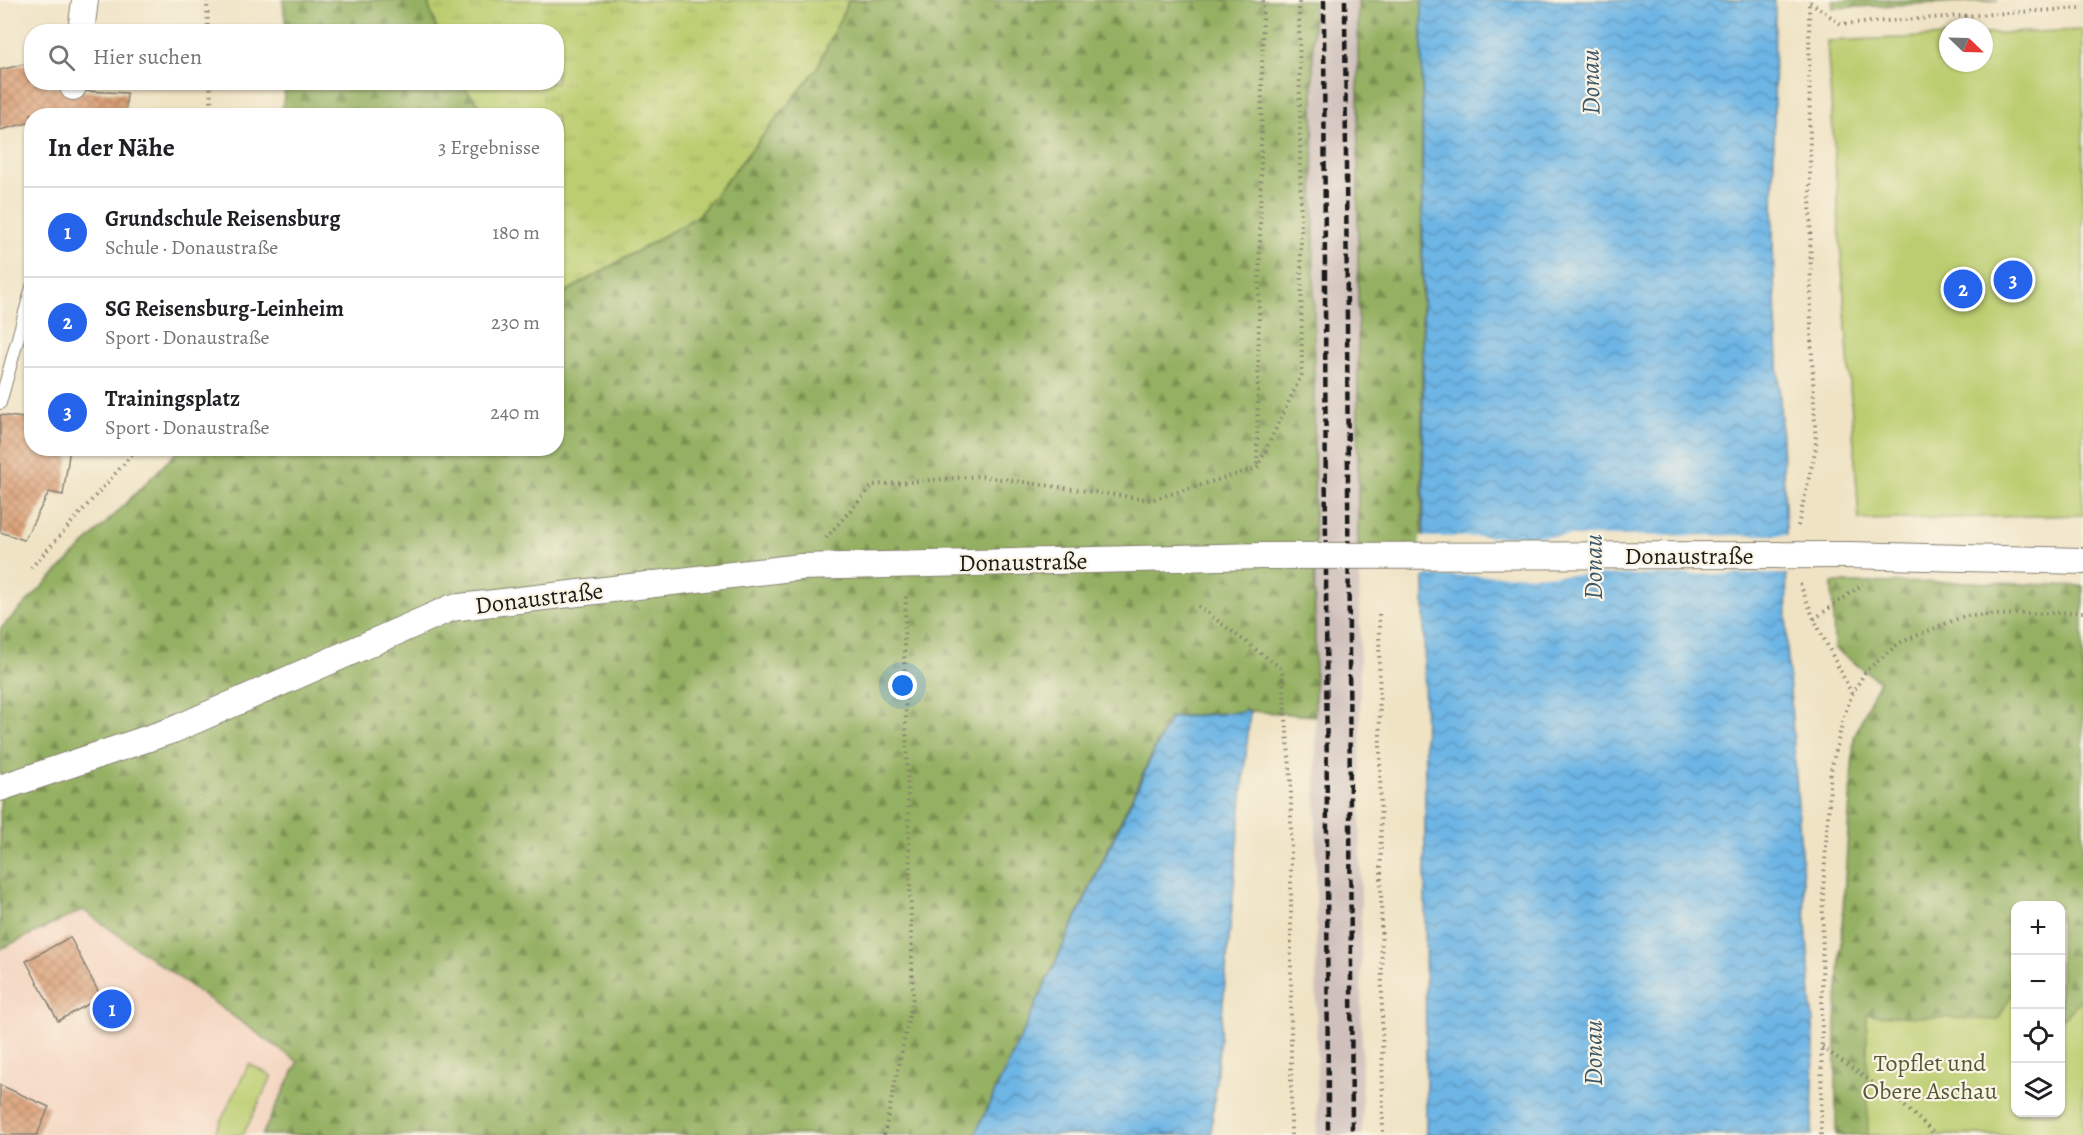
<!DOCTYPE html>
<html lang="de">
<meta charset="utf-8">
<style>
:root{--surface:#fff;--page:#f2f2f2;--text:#202124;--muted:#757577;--line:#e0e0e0;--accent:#2563eb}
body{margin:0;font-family:Alegreya,serif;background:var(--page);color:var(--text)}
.controls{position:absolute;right:18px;bottom:18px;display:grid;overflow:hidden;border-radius:12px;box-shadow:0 2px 4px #0004}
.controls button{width:54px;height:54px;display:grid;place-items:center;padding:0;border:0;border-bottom:2px solid var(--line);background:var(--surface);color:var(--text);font:30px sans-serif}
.compass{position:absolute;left:1939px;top:18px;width:54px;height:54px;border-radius:50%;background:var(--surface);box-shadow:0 2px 4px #0004;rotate:113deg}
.you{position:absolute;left:903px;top:686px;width:21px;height:21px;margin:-15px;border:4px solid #fff;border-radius:50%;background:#1a73e8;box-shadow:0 0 0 9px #1a73e833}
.badge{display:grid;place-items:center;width:39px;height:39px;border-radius:50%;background:var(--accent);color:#fff;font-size:20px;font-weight:700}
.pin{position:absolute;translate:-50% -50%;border:3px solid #fff;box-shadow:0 2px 6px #0006}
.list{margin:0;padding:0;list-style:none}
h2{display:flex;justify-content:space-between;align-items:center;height:78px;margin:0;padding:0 24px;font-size:26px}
h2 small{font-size:20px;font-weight:400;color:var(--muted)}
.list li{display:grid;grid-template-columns:39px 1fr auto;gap:18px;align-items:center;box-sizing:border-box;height:90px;padding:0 24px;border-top:2px solid var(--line)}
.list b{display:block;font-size:22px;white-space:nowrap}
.list p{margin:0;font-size:20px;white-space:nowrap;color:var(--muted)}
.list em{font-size:20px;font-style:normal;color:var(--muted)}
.icon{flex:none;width:33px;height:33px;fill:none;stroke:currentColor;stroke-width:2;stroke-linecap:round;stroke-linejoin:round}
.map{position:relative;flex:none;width:2083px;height:1135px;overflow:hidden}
.search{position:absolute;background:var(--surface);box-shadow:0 2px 4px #0004;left:24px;top:24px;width:540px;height:66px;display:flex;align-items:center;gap:15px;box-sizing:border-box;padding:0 21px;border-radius:24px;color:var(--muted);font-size:22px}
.panel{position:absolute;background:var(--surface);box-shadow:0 2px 4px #0004;left:24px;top:108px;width:540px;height:348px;border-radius:24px}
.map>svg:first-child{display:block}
.built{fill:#f3d4bf}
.industrial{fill:#cfc0bb}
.grass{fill:url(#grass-tufts);stroke:#6c7446;stroke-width:1.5}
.forest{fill:url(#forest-firs);stroke:#58663f;stroke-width:1.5;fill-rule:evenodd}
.park{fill:#bbcd70;stroke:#6c7446;stroke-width:1.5}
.water{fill:url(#water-waves);stroke:#446880;stroke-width:1.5}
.pier{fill:#efe3c4}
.building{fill:url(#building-cross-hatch)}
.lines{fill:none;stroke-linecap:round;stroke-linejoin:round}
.service-casing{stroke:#868070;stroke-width:14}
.minor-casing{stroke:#868070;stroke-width:28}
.path{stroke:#868070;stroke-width:4;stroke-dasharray:1.5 4.5;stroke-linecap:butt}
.service{stroke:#fff;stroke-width:12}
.minor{stroke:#fff;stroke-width:26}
.rail{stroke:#1c1c1c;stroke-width:4.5;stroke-dasharray:9 4.5;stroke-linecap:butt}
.minor-bridge-casing{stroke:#868070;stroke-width:28;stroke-linecap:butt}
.minor-bridge{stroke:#fff;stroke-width:26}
.labels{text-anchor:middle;stroke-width:4.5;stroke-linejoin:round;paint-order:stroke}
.street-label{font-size:24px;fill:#1c1c1c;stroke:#fcf5e5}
.park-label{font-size:24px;fill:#545a39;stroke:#fcf5e5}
.water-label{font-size:26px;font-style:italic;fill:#3c596c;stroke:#fcf5e5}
</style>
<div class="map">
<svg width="2083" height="1135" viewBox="0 0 2083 1135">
<defs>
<pattern id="grass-tufts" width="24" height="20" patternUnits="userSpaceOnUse" patternTransform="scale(1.5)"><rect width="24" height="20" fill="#bbcd70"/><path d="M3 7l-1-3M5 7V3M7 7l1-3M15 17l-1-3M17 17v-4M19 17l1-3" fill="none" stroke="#a0af60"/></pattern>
<pattern id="forest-firs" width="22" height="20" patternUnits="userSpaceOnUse" patternTransform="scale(1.5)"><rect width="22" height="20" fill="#94b062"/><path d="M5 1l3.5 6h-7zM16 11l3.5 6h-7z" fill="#788e50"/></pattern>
<pattern id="water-waves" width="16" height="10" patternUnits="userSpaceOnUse" patternTransform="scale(1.5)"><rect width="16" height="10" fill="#6db5e5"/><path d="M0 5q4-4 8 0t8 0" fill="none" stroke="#5992b9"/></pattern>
<pattern id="building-cross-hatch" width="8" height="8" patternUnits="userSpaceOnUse" patternTransform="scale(1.5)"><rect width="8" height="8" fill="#d7976c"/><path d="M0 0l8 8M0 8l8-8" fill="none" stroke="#ae7a58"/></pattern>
</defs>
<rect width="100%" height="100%" fill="#fcf5e5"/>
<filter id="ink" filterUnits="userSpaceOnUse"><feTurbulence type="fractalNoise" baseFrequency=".0167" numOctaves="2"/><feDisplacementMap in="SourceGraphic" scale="12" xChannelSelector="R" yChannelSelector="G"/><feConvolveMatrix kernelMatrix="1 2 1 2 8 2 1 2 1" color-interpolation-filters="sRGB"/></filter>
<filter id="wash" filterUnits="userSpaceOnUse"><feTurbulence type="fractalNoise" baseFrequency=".008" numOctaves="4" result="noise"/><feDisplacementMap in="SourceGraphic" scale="24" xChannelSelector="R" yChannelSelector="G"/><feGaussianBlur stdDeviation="1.35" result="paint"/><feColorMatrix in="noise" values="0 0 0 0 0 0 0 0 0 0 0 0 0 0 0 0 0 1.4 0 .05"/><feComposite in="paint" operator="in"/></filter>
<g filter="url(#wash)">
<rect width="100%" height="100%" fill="#efe3c4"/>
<polygon class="built" points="83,910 298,1062 262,1135 0,1135 0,949"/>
<polygon class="industrial" points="1313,0 1357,0 1362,1135 1317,1135"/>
<polygon class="grass" points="427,0 849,0 816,70 697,217 557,297 556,116 488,115 461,83 556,82 556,32 437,31"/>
<g class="forest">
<polygon points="283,0 427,0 437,31 286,31"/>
<polygon points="849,0 1313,0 1315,716 1250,711 1169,717 975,1135 262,1135 298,1062 83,910 0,949 0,629 180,449 556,448 557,297 697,217 816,70"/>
<polygon points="1358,0 1422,0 1422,557 1358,556"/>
<polygon points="1832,0 1998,0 1833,8"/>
<polygon points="286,82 461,83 488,115 281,115"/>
<path d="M1968,582L2083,586V999L2064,1018L2083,1135H1836V1021L1854,737L1879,681L1834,648L1832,583ZM2016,906H2060V1112H2016Z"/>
</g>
<g class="park">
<polygon points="2083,30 2083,515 1859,520 1827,41 1948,36 1948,63 1984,63 1984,34"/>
<polygon points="2012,994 2016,996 2016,1112 2060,1112 2061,1016 2064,1017 2083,999 2083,1135 1868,1135 1867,1015 1998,1020"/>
<polygon points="249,1064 272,1076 243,1135 214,1135"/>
</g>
<g class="water">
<polygon points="1422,0 1775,0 1773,254 1786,528 1787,646 1814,1040 1812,1135 1426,1135"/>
<polygon points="1250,711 1211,1135 975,1135 1170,718"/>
</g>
<polygon class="pier" points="1789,535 1789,574 1420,576 1420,537"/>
<g id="blocks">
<g class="building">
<polygon points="32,62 32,82 48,82 49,87 73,87 83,91 127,93 125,116 31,114 32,122 0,130 0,70"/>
<polygon points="0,415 32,419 32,448 70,448 63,495 49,492 24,540 0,532"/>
<polygon points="70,937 101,997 58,1021 26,961"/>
<polygon points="0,1085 49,1107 37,1135 0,1135"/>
</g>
</g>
</g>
<g filter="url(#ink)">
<use href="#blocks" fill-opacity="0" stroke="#868070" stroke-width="1.5"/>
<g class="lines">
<g class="service-casing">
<polyline id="service" points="0,403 32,287"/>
</g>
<g class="minor-casing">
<g id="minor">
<polyline points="81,32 85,0"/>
<polyline points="73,87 73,82"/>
<polyline points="1849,555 2083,561"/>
<polyline points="0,788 173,730 451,608 800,567 1262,556"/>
</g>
</g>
<g class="path">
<polyline points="207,0 208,32"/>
<polyline points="1810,2 1841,24 2083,8"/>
<polyline points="210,82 212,116"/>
<polyline points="1257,464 1263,0"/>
<polyline points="1798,526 1816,447 1811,333 1809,0"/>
<polyline points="826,538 873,485 980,476 1151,500 1257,468 1302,374 1299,0"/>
<polyline points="31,568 138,448"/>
<polyline points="1800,584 1814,619 1852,694"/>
<polyline points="1198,606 1282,669 1291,781 1291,1135"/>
<polyline points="1379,614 1383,1135"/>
<polyline points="1814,619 1863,584"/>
<polyline points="1822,1047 1900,1102 1936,1135"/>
<polyline points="884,1135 913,998 904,647 906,593"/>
<polyline points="1821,1135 1823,892 1831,770 1844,716 1852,694 1866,671 1899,643 1964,616 2083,612"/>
</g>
<use href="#service" class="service"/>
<use href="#minor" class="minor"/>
<g class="rail">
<polyline points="1324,0 1328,1135"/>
<polyline points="1345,0 1352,1135"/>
</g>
<g class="minor-bridge-casing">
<polyline id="minor-bridge" points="1262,556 1849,555"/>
</g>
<use href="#minor-bridge" class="minor-bridge"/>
</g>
</g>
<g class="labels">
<g class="street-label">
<text x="1689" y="564">Donaustraße</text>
<text transform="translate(1023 562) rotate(-1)" y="8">Donaustraße</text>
<text transform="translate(539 598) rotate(-7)" y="8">Donaustraße</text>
</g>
<g class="park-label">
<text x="1930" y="1071">Topflet und<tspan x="1930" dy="28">Obere Aschau</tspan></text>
</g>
<g class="water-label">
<text transform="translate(1590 82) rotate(-91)" y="9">Donau</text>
<text transform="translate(1593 567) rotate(-90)" y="9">Donau</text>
<text transform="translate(1593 1053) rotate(-90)" y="9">Donau</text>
</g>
</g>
</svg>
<div class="controls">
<button>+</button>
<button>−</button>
<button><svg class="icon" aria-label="locate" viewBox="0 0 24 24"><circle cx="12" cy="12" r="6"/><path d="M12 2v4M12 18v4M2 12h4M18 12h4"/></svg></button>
<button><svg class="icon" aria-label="layers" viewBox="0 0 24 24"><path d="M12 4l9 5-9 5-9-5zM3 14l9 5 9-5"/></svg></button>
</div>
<svg class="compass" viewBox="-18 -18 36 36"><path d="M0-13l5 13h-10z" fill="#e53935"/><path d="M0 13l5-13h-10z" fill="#757577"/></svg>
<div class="you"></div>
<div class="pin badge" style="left:112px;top:1009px">1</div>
<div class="pin badge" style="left:1963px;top:289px">2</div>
<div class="pin badge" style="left:2013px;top:280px">3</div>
<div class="search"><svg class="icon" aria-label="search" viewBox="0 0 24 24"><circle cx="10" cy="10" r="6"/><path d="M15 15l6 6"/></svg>Hier suchen</div>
<section class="panel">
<h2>In der Nähe<small>3 Ergebnisse</small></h2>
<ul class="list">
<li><span class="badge">1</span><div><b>Grundschule Reisensburg</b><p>Schule · Donaustraße</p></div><em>180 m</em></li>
<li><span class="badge">2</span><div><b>SG Reisensburg-Leinheim</b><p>Sport · Donaustraße</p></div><em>230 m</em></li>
<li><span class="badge">3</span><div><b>Trainingsplatz</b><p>Sport · Donaustraße</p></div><em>240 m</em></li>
</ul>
</section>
</div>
